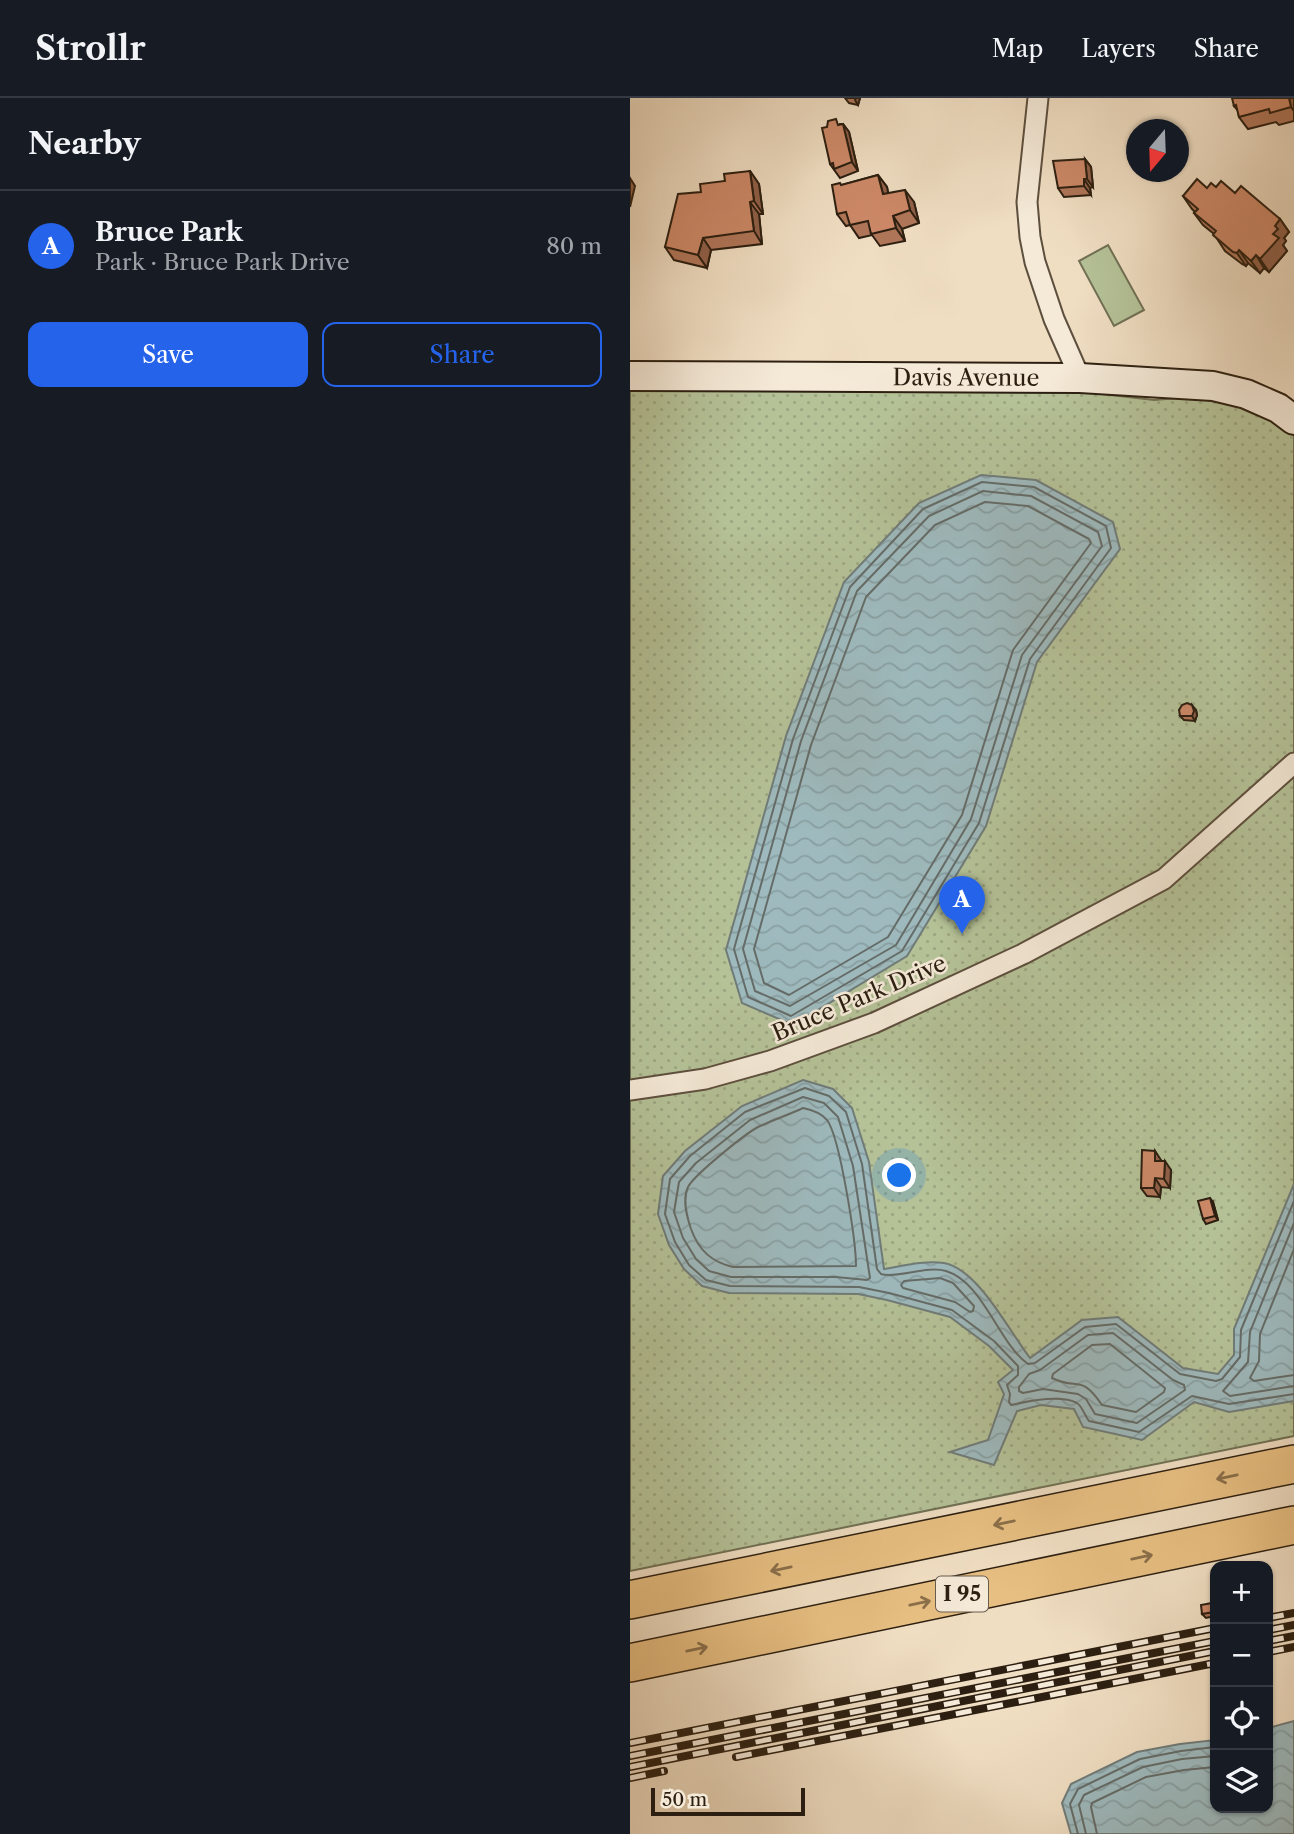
<!DOCTYPE html>
<meta charset="utf-8">
<style>
:root{--surface:#171b24;--page:#20242c;--text:#f1f3f6;--muted:#9ea1a6;--line:#363941;--accent:#2563eb}
body{margin:0;font-family:"Libre Caslon Text",serif;background:var(--page);color:var(--text)}
.controls{position:absolute;right:21px;bottom:21px;display:grid;overflow:hidden;border-radius:14px;box-shadow:0 2px 5px #0004}
.controls button{width:63px;height:63px;display:grid;place-items:center;padding:0;border:0;border-bottom:2px solid var(--line);background:var(--surface);color:var(--text);font:35px sans-serif}
.compass{position:absolute;left:496px;top:21px;width:63px;height:63px;border-radius:50%;background:var(--surface);box-shadow:0 2px 5px #0004;rotate:199deg}
.scale{position:absolute;left:21px;bottom:18px;width:154px;box-sizing:border-box;padding-left:7px;border:4px solid #2c1f11;border-top:0;font-size:19px;line-height:24px;white-space:nowrap;color:#2c1f11;-webkit-text-stroke:5px #f5ead8;paint-order:stroke}
.you{position:absolute;left:270px;top:1078px;width:24px;height:24px;margin:-18px;border:5px solid #fff;border-radius:50%;background:#1a73e8;box-shadow:0 0 0 10px #1a73e833}
.badge{display:grid;place-items:center;width:46px;height:46px;border-radius:50%;background:var(--accent);color:#fff;font-size:23px;font-weight:700}
.pin{position:absolute;translate:-50% -58px;filter:drop-shadow(0 2px 4px #0008)}
.pin::after{content:'';position:absolute;top:37px;width:24px;height:21px;background:inherit;clip-path:polygon(0 0,100% 0,50% 100%)}
.list{margin:0;padding:0;list-style:none}
h2{display:flex;justify-content:space-between;align-items:center;height:91px;margin:0;padding:0 28px;font-size:30px}
h2 small{font-size:23px;font-weight:400;color:var(--muted)}
.list li{display:grid;grid-template-columns:46px 1fr auto;gap:21px;align-items:center;box-sizing:border-box;height:112px;padding:0 28px;border-top:2px solid var(--line)}
.list b{display:block;font-size:26px;white-space:nowrap}
.list p{margin:0;font-size:23px;white-space:nowrap;color:var(--muted)}
.list em{font-size:23px;font-style:normal;color:var(--muted)}
.actions{display:flex;gap:14px;padding:21px 28px}
.actions a{flex:1;padding:16px 0;border:2px solid var(--accent);border-radius:14px;text-align:center;font-size:24px;color:var(--accent)}
.actions .main{background:var(--accent);color:#fff}
.icon{flex:none;width:38px;height:38px;fill:none;stroke:currentColor;stroke-width:2;stroke-linecap:round;stroke-linejoin:round}
.map{position:relative;flex:none;width:664px;height:1736px;overflow:hidden}
header{display:flex;align-items:center;gap:42px;box-sizing:border-box;height:98px;padding:0 35px;background:var(--surface);border-bottom:2px solid var(--line)}
header strong{font-size:33px}
nav{display:flex;gap:38px;margin-inline-start:auto;font-size:24px}
main{display:flex}
aside{flex:1;background:var(--surface)}
.map>svg:first-child{display:block}
.grass{fill:#b5c298;stroke:#707054;stroke-width:2}
.park{fill:url(#park-dots);stroke:#707054;stroke-width:2}
.water{fill:url(#water-waves);stroke:#707c79;stroke-width:2}
.lines{fill:none;stroke-linecap:round;stroke-linejoin:round}
.shore{stroke:#656c68;stroke-width:2}
.minor-casing{stroke:#5d4f3e;stroke-width:23}
.secondary-casing{stroke:#2c1f11;stroke-width:32}
.motorway-casing{stroke:#2c1f11;stroke-width:40}
.minor{stroke:#f5ead8;stroke-width:19}
.secondary{stroke:#f5ead8;stroke-width:28}
.motorway{stroke:#e8bf82;stroke-width:37}
.rail-casing{stroke:#2c1f11;stroke-width:8}
.rail{stroke:#f5ead8;stroke-width:5;stroke-dasharray:16;stroke-linecap:butt}
.wall{fill:#b07659;stroke:#2c1f11;stroke-width:2}
.shaded-wall{fill:#906049;stroke:#2c1f11;stroke-width:2}
.building{fill:#cd8968;stroke:#2c1f11;stroke-width:2}
.oneway{stroke:#8a6f4a}
.labels{text-anchor:middle;stroke-width:5;stroke-linejoin:round;paint-order:stroke}
.shield{fill:#f5ead8;stroke:#685c4d;stroke-width:2}
.shield-label{font-size:21px;font-weight:bold;fill:#2c1f11}
.street-label{font-size:23px;fill:#2c1f11;stroke:#f5ead8}
</style>
<header>
<strong>Strollr</strong>
<nav><a>Map</a><a>Layers</a><a>Share</a></nav>
</header>
<main>
<aside>
<h2>Nearby<small></small></h2>
<ul class="list">
<li><span class="badge">A</span><div><b>Bruce Park</b><p>Park · Bruce Park Drive</p></div><em>80 m</em></li>
</ul>
<div class="actions"><a class="main">Save</a><a>Share</a></div>
</aside>
<div class="map">
<svg width="664" height="1736" viewBox="0 0 664 1736">
<defs>
<pattern id="park-dots" width="8" height="8" patternUnits="userSpaceOnUse" patternTransform="scale(1.75)"><rect width="8" height="8" fill="#b5c298"/><path d="M2 2h.1M6 6h.1" fill="none" stroke="#9ca682" stroke-width="1.8" stroke-linecap="round"/></pattern>
<pattern id="water-waves" width="16" height="10" patternUnits="userSpaceOnUse" patternTransform="scale(1.75)"><rect width="16" height="10" fill="#9ebabe"/><path d="M0 5q4-4 8 0t8 0" fill="none" stroke="#889fa2"/></pattern>
</defs>
<rect width="100%" height="100%" fill="#f0dec3"/>
<filter id="stains"><feTurbulence type="fractalNoise" baseFrequency=".00286" numOctaves="4"/><feColorMatrix values="0 0 0 0 .2 0 0 0 0 .09 0 0 0 0 .02 0 0 0 .5 -.17"/></filter>
<radialGradient id="worn" r=".72"><stop offset=".6" stop-color="#630" stop-opacity="0"/><stop offset="1" stop-color="#630" stop-opacity=".3"/></radialGradient>
<polygon class="grass" points="478,147 514,212 484,228 449,163"/>
<polygon class="park" points="0,285 438,292 524,302 560,299 624,310 664,334 664,1338 0,1473"/>
<g class="water">
<polygon points="351,377 406,382 483,424 490,451 407,564 356,728 277,858 163,927 112,905 96,852 156,638 214,484 289,405"/>
<path d="M173,982L203,991L222,1010L239,1064L254,1171C272,1168 295,1162 314,1165C348,1171 379,1233 400,1260L452,1222L488,1219L553,1270L588,1276L604,1257V1231L664,1086V1303L599,1314L564,1304L512,1342L453,1329L444,1311L411,1307L387,1313L364,1367L320,1354L358,1342L374,1296L368,1284L383,1272L359,1248L320,1219L257,1202L228,1196L99,1195L72,1188L54,1171L39,1147L28,1116L33,1078L55,1053L112,1008Z"/>
<polygon points="664,1623 664,1736 441,1736 432,1705 441,1686 507,1654 550,1646 585,1642 585,1710 638,1710 638,1630"/>
</g>
<g class="lines">
<g class="shore">
<polygon points="352,384 404,389 476,428 481,450 400,561 349,725 272,853 161,918 118,899 104,851 163,641 220,489 293,411"/>
<polygon points="353,393 401,398 468,434 472,448 392,557 341,721 266,847 160,908 125,893 113,851 171,643 227,493 299,418"/>
<polygon points="355,404 398,408 459,441 461,445 383,552 332,717 258,839 159,897 134,885 124,851 181,647 236,499 305,427"/>
<polygon points="173,999 194,1005 208,1019 223,1068 240,1180 237,1182 206,1179 101,1179 79,1173 66,1161 53,1140 44,1114 49,1084 66,1065 120,1022"/>
<path d="M173,1010C183,1012 191,1015 197,1022C210,1039 226,1144 226,1168L103,1169C82,1164 69,1153 61,1131C57,1119 52,1102 58,1089C64,1077 115,1036 128,1029C143,1022 158,1017 173,1010Z"/>
<path d="M664,1103L611,1232L610,1259L592,1281L586,1283L550,1276L486,1226L455,1229L405,1265L398,1266C369,1246 353,1184 316,1173C297,1167 266,1181 251,1176L247,1171L232,1066L216,1014L199,998L175,990L115,1014L60,1058L40,1081L35,1116L45,1144L59,1167L76,1182L100,1188L229,1189L259,1195L322,1212L364,1243L388,1268V1277L377,1287L380,1296L379,1304L381,1307C398,1303 430,1296 447,1305C452,1308 455,1318 459,1323L509,1334L562,1298L599,1306L664,1296"/>
<polyline points="664,1125 620,1234 618,1264 593,1293 600,1298 664,1288"/>
<polyline points="664,1151 630,1236 629,1263 620,1280 624,1283 664,1277"/>
<polygon points="310,1180 323,1185 344,1208 343,1213 340,1214 325,1204 273,1190 271,1187 274,1183"/>
<polygon points="483,1235 543,1282 554,1287 555,1292 507,1325 465,1316 456,1301 448,1296 413,1291 393,1295 389,1293 389,1289 399,1276 410,1272 458,1237"/>
<path d="M480,1246L535,1290L534,1294L506,1314L472,1307C450,1275 448,1293 422,1280L423,1276L462,1247Z"/>
<polyline points="448,1736 440,1706 448,1691 510,1661 551,1653 585,1649"/>
<polyline points="456,1736 449,1707 454,1697 513,1669 552,1661 585,1658"/>
<polyline points="467,1736 461,1709 462,1705 516,1679 554,1672 585,1669"/>
</g>
<g class="minor-casing">
<g id="minor">
<polyline points="408,0 397,104 400,139 405,164 424,221 450,280"/>
<polyline points="0,992 75,981 140,963 244,925 393,856 534,781 664,665"/>
</g>
</g>
<g class="secondary-casing">
<g id="secondary">
<path id="s1" d="M0,278L450,280L583,288L616,296L648,310L664,322"/>
</g>
</g>
<g class="motorway-casing">
<g id="motorway">
<polyline points="0,1502 664,1366"/>
<polyline points="0,1565 664,1427"/>
</g>
</g>
<use href="#minor" class="minor"/>
<use href="#secondary" class="secondary"/>
<use href="#motorway" class="motorway"/>
<g class="rail-casing">
<g id="rail">
<polyline points="638,1520 664,1515"/>
<polyline points="638,1532 664,1527"/>
<polyline points="638,1543 664,1538"/>
<polyline points="638,1554 664,1549"/>
<polyline points="0,1645 585,1530"/>
<polyline points="0,1658 585,1543"/>
<polyline points="106,1659 585,1565"/>
<polyline points="0,1669 585,1553"/>
<polyline points="0,1680 34,1673"/>
</g>
</g>
<use href="#rail" class="rail"/>
</g>
<g class="wall">
<polygon points="215,0 230,0 228,7 219,5"/>
<polygon points="664,1 664,23 649,27 646,24 618,31 609,19 608,13 604,8"/>
<polygon points="210,26 213,26 219,34 228,73 210,80 200,66"/>
<polygon points="455,61 461,69 463,89 460,90 461,97 434,99 428,90"/>
<polygon points="120,73 129,86 133,116 129,116 132,146 81,152 77,170 44,162 35,149 71,94 95,83"/>
<polygon points="248,77 257,89 258,95 284,104 289,125 272,131 275,143 250,148 242,137 229,140 220,127 216,128 207,116 212,87"/>
<polygon points="586,89 605,95 650,121 659,134 654,140 656,143 653,147 657,153 639,174 634,170 630,175 618,165 616,168 612,166 595,153 584,136 573,127 564,115 565,114 562,111 553,98 577,90"/>
<polygon points="566,612 567,617 565,623 554,622 550,618"/>
<polygon points="525,1053 531,1063 541,1072 540,1090 531,1089 530,1099 517,1098 511,1090"/>
<polygon points="583,1104 588,1122 576,1126 573,1121"/>
<polygon points="585,1509 585,1518 576,1520 572,1516"/>
</g>
<g class="shaded-wall">
<polygon points="226,0 230,0 228,7 225,2"/>
<polygon points="659,0 663,0 664,1 664,13 661,9"/>
<polygon points="213,26 219,34 228,73 222,64"/>
<polygon points="455,61 461,69 463,89 457,81"/>
<polygon points="120,73 129,86 133,116 124,103"/>
<polygon points="248,77 257,89 261,109 253,96"/>
<polygon points="0,80 5,88 0,109"/>
<polygon points="454,81 460,90 461,97 454,88"/>
<polygon points="275,92 284,104 289,125 280,112"/>
<polygon points="120,104 129,116 132,146 124,133"/>
<polygon points="263,118 272,131 275,143 266,130"/>
<polygon points="650,121 659,134 654,140 656,143 653,147 657,153 639,174 630,161 643,136 645,128"/>
<polygon points="73,140 81,152 77,170 68,157"/>
<polygon points="609,152 618,165 616,168 607,155"/>
<polygon points="626,157 634,170 630,175 621,163"/>
<polygon points="562,607 566,612 567,617 565,623 562,618"/>
<polygon points="525,1053 531,1062 531,1072 525,1063"/>
<polygon points="535,1063 541,1072 540,1090 534,1081"/>
<polygon points="525,1080 531,1089 530,1099 524,1090"/>
<polygon points="580,1100 583,1104 588,1122 585,1118"/>
</g>
<g class="building">
<polygon points="602,0 659,0 661,9 640,15 639,11 609,19 606,7 604,8"/>
<polygon points="206,21 208,27 213,26 222,64 204,71 203,65 200,66 192,30 197,29 198,23"/>
<polygon points="455,61 457,81 454,81 454,88 428,90 423,63"/>
<polygon points="120,73 124,103 120,104 124,133 73,140 68,157 35,149 48,96 71,94 70,86 95,83 94,76"/>
<polygon points="248,77 253,96 275,92 280,112 263,118 266,130 241,136 238,123 220,127 216,114 207,116 202,87 210,85 211,87"/>
<polygon points="567,81 577,90 581,85 586,89 591,83 605,95 611,88 650,121 645,128 648,131 643,136 649,140 630,161 626,157 621,163 609,152 607,155 603,154 583,137 586,133 564,115 568,111 553,98"/>
<polygon points="557,605 562,607 564,613 562,618 550,618 549,612 552,607"/>
<polygon points="512,1052 525,1053 525,1063 535,1063 534,1081 525,1080 524,1090 511,1090"/>
<polygon points="580,1100 585,1118 573,1121 568,1103"/>
<polygon points="582,1505 584,1514 572,1516 571,1507"/>
</g>
<defs><path id="oneway-shaft" d="M-6 0H5M1.5-3L5.5 0L1.5 3" fill="none" stroke-width="1.6" stroke-linecap="round" stroke-linejoin="round" transform="scale(1.75)"/></defs>
<g class="oneway">
<use href="#oneway-shaft" transform="translate(597 1379) rotate(168)"/>
<use href="#oneway-shaft" transform="translate(374 1425) rotate(168)"/>
<use href="#oneway-shaft" transform="translate(512 1459) rotate(-12)"/>
<use href="#oneway-shaft" transform="translate(151 1471) rotate(168)"/>
<use href="#oneway-shaft" transform="translate(290 1505) rotate(-12)"/>
<use href="#oneway-shaft" transform="translate(67 1551) rotate(-12)"/>
</g>
<g class="labels">
<rect class="shield" x="306" y="1478.5" width="52" height="35" rx="5"/>
<g class="shield-label">
<text x="332" y="1503">I 95</text>
</g>
<g class="street-label">
<text dy="8" stroke="none"><textPath href="#s1" startOffset="336">Davis Avenue</textPath></text>
<text transform="translate(229 900) rotate(-23)" y="8">Bruce Park Drive</text>
</g>
</g>
<rect width="100%" height="100%" filter="url(#stains)"/>
<rect width="100%" height="100%" fill="url(#worn)"/>
</svg>
<div class="controls">
<button>+</button>
<button>−</button>
<button><svg class="icon" aria-label="locate" viewBox="0 0 24 24"><circle cx="12" cy="12" r="6"/><path d="M12 2v4M12 18v4M2 12h4M18 12h4"/></svg></button>
<button><svg class="icon" aria-label="layers" viewBox="0 0 24 24"><path d="M12 4l9 5-9 5-9-5zM3 14l9 5 9-5"/></svg></button>
</div>
<svg class="compass" viewBox="-18 -18 36 36"><path d="M0-13l5 13h-10z" fill="#e53935"/><path d="M0 13l5-13h-10z" fill="#9ea1a6"/></svg>
<div class="scale">50 m</div>
<div class="you"></div>
<div class="pin badge" style="left:332px;top:836px">A</div>
</div>
</main>
